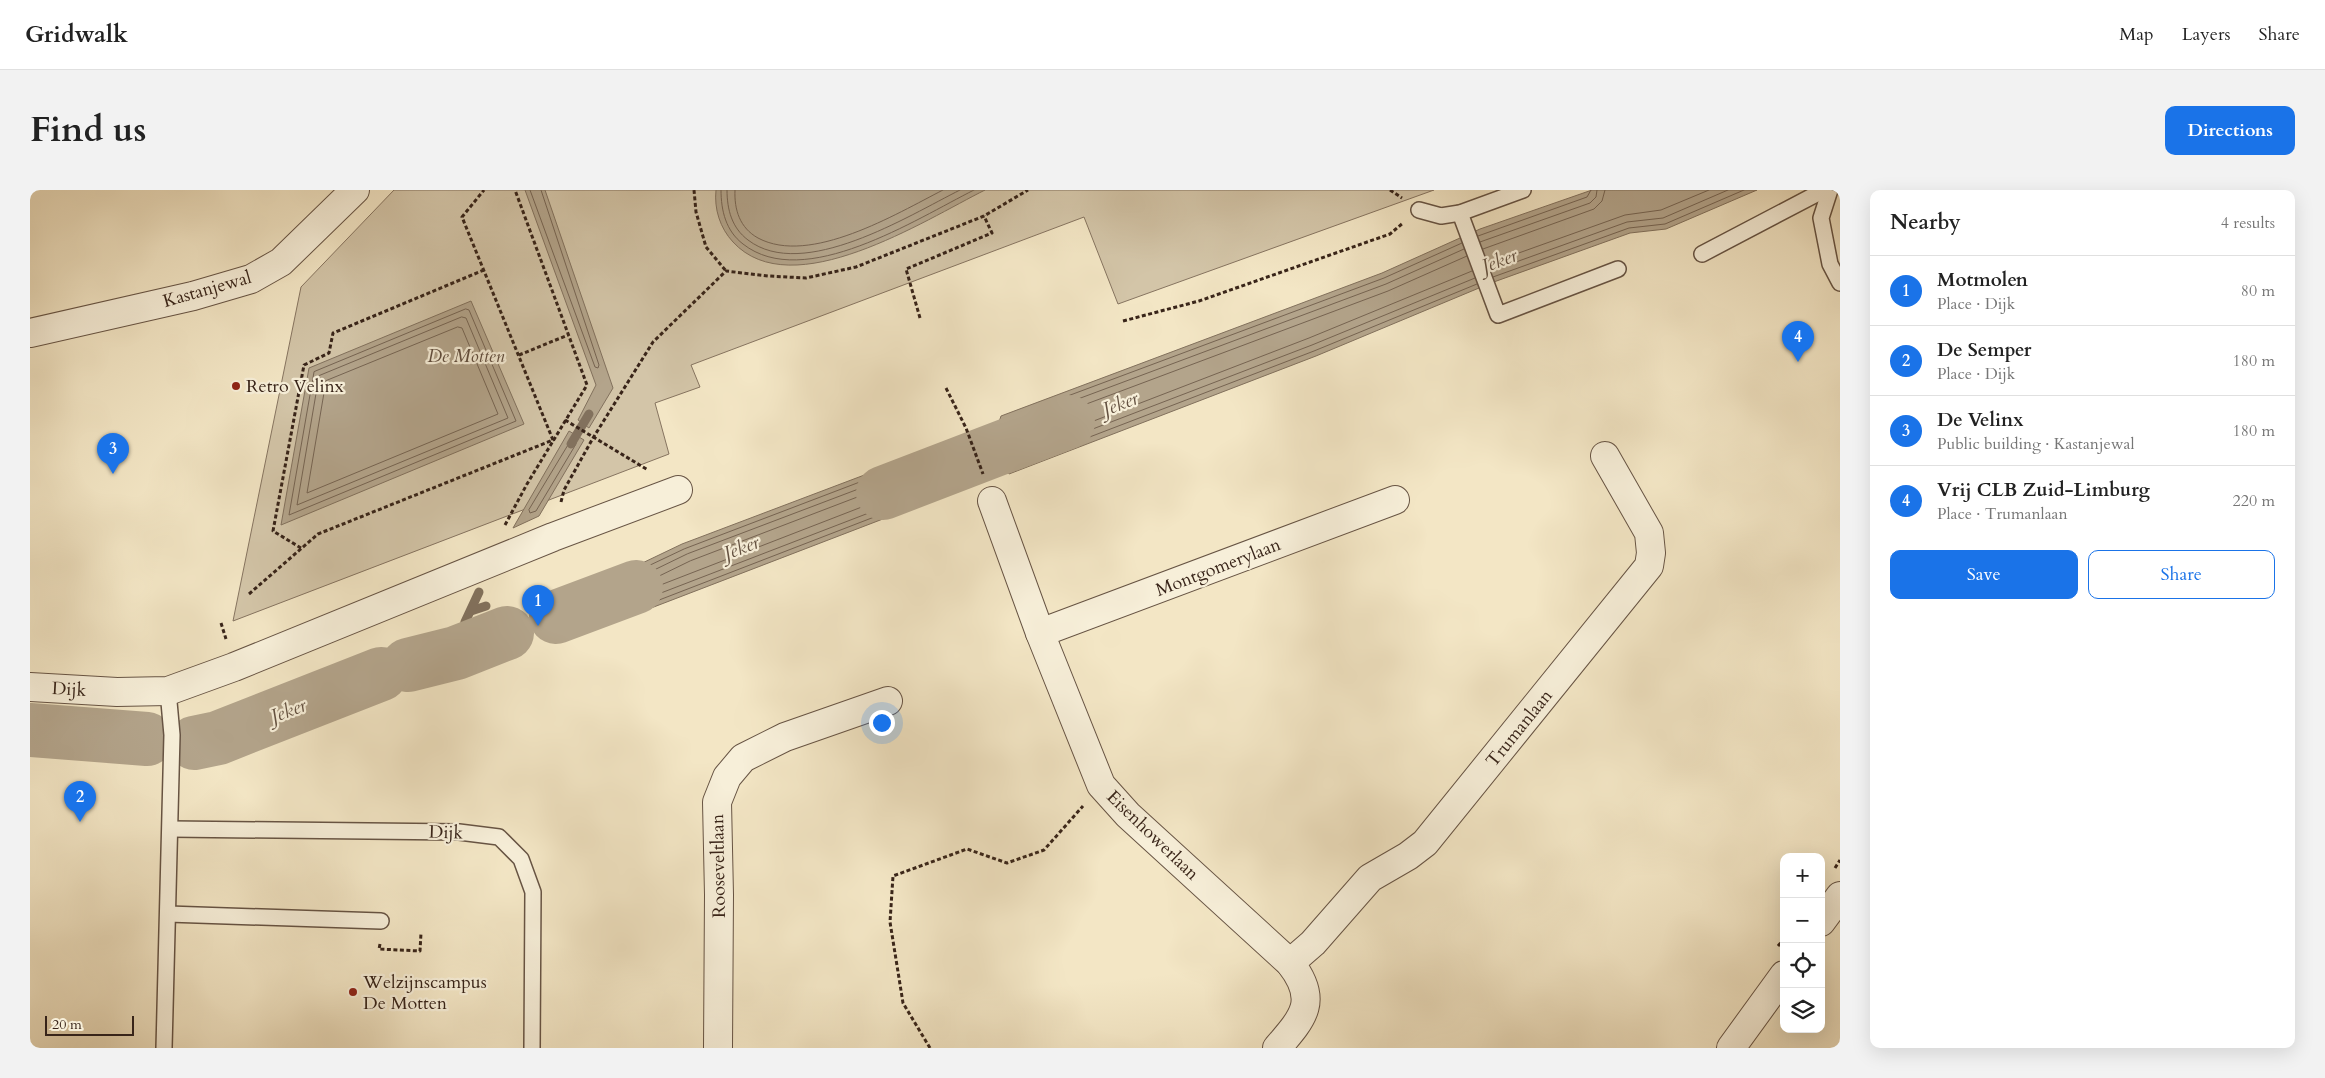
<!DOCTYPE html>
<meta charset="utf-8">
<style>
:root{--surface:#fff;--page:#f2f2f2;--text:#222;--muted:#767676;--line:#e0e0e0;--accent:#1a73e8}
body{margin:0;font-family:Cardo,serif;background:var(--page);color:var(--text)}
.controls{position:absolute;right:15px;bottom:15px;display:grid;overflow:hidden;border-radius:10px;box-shadow:0 5px 20px #0002}
.controls button{width:45px;height:45px;display:grid;place-items:center;padding:0;border:0;border-bottom:1px solid var(--line);background:var(--surface);color:var(--text);font:25px sans-serif}
.scale{position:absolute;left:15px;bottom:12px;width:89px;box-sizing:border-box;padding-left:5px;border:2px solid #382419;border-top:0;font-size:14px;line-height:18px;white-space:nowrap;color:#382419;-webkit-text-stroke:4px #f7efd9;paint-order:stroke}
.you{position:absolute;left:851px;top:532px;width:18px;height:18px;margin:-12px;border:4px solid #fff;border-radius:50%;background:#1a73e8;box-shadow:0 0 0 8px #1a73e833}
.badge{display:grid;place-items:center;width:32px;height:32px;border-radius:50%;background:var(--accent);color:#fff;font-size:16px;font-weight:700}
.pin{position:absolute;translate:-50% -41px;filter:drop-shadow(0 1px 2px #0008)}
.pin::after{content:'';position:absolute;top:26px;width:18px;height:15px;background:inherit;clip-path:polygon(0 0,100% 0,50% 100%)}
.list{margin:0;padding:0;list-style:none}
h2{display:flex;justify-content:space-between;align-items:center;height:65px;margin:0;padding:0 20px;font-size:21px}
h2 small{font-size:16px;font-weight:400;color:var(--muted)}
.list li{display:grid;grid-template-columns:32px 1fr auto;gap:15px;align-items:center;box-sizing:border-box;height:70px;padding:0 20px;border-top:1px solid var(--line)}
.list b{display:block;font-size:19px;white-space:nowrap}
.list p{margin:0;font-size:16px;white-space:nowrap;color:var(--muted)}
.list em{font-size:16px;font-style:normal;color:var(--muted)}
.actions{display:flex;gap:10px;padding:15px 20px}
.actions a{flex:1;padding:11px 0;border:1px solid var(--accent);border-radius:10px;text-align:center;font-size:18px;color:var(--accent)}
.actions .main{background:var(--accent);color:#fff}
.icon{flex:none;width:28px;height:28px;fill:none;stroke:currentColor;stroke-width:2;stroke-linecap:round;stroke-linejoin:round}
.map{position:relative;flex:none;width:1810px;height:858px;overflow:hidden;border-radius:10px}
header{display:flex;align-items:center;gap:30px;box-sizing:border-box;height:70px;padding:0 25px;background:var(--surface);border-bottom:1px solid var(--line)}
header strong{font-size:24px}
nav{display:flex;gap:28px;margin-inline-start:auto;font-size:18px}
.intro{display:flex;align-items:center;justify-content:space-between;box-sizing:border-box;height:120px;padding:0 30px}
h1{margin:0;font-size:35px}
.button{padding:12px 22px;border-radius:10px;background:var(--accent);color:#fff;font-size:18px;font-weight:700}
main{display:flex;gap:30px;padding:0 30px}
aside{flex:1;background:var(--surface);border-radius:10px;box-shadow:0 5px 20px #0002}
.map>svg:first-child{display:block}
.green{fill:#d3c5a8;stroke:#867460}
.water{fill:#b3a48b;stroke:#82715d}
.lines{fill:none;stroke-linecap:round;stroke-linejoin:round}
.shore{stroke:#766452;stroke-width:1}
.stream{stroke:#82715d;stroke-width:9}
.river{stroke:#b3a48b;stroke-width:54}
.service-casing{stroke:#675444;stroke-width:18}
.minor-casing{stroke:#675444;stroke-width:30}
.tertiary-casing{stroke:#675444;stroke-width:30}
.path{stroke:#382419;stroke-width:3;stroke-dasharray:4 2.5;stroke-linecap:butt}
.service{stroke:#f7efd9;stroke-width:15}
.minor{stroke:#f7efd9;stroke-width:28}
.tertiary{stroke:#f7efd9;stroke-width:28}
.poi-dot{fill:#8f2418;stroke:#f7efd9;stroke-width:2}
.labels{text-anchor:middle;stroke-width:4.5;stroke-linejoin:round;paint-order:stroke}
.street-label{font-size:18px;fill:#382419;stroke:#f7efd9}
.park-label{font-size:18px;font-style:italic;fill:#5f4c3d;stroke:#f7efd9}
.poi-label{font-size:18px;fill:#382419;stroke:#f7efd9;text-anchor:start}
.water-label{font-size:19px;font-style:italic;fill:#635141;stroke:#f7efd9}
</style>
<header>
<strong>Gridwalk</strong>
<nav><a>Map</a><a>Layers</a><a>Share</a></nav>
</header>
<div class="intro"><h1>Find us</h1><a class="button">Directions</a></div>
<main>
<div class="map">
<svg width="1810" height="858" viewBox="0 0 1810 858">
<rect width="100%" height="100%" fill="#f3e6c5"/>
<filter id="stains"><feTurbulence type="fractalNoise" baseFrequency=".004" numOctaves="4"/><feColorMatrix values="0 0 0 0 .2 0 0 0 0 .09 0 0 0 0 .02 0 0 0 .5 -.17"/></filter>
<radialGradient id="worn" r=".72"><stop offset=".6" stop-color="#630" stop-opacity="0"/><stop offset="1" stop-color="#630" stop-opacity=".3"/></radialGradient>
<polygon class="green" points="364,0 1404,0 1088,114 1054,27 661,175 670,197 625,213 639,264 203,431 271,97"/>
<g class="water">
<polygon points="495,0 515,0 583,198 559,238 548,230 566,195"/>
<path d="M686,0H955C895,30 762,116 703,52C690,38 684,19 686,0Z"/>
<polygon points="1562,0 1727,0 1636,39 1600,43 1461,93 1286,166 979,284 964,247 971,226 1352,83 1450,39"/>
<polygon points="441,111 494,234 251,335 279,178"/>
<polygon points="539,241 554,250 509,326 483,338"/>
<polygon points="911,256 931,299 543,448 533,411 652,354"/>
</g>
<g class="lines">
<g class="shore">
<polyline points="500,0 565,177 568,178 569,175 511,0"/>
<path d="M691,0C691,21 696,41 713,54C774,102 886,29 944,0"/>
<path d="M697,0C697,20 702,38 718,50C773,92 878,26 930,0"/>
<path d="M705,0C704,20 710,38 728,48C780,76 866,24 913,0"/>
<polyline points="1448,46 1557,7 1561,0"/>
<polyline points="1450,52 1560,13 1566,7 1567,0"/>
<polyline points="1432,53 1354,88 976,229 969,248 981,275 984,276 1284,161 1447,94"/>
<polyline points="1434,59 1356,94 981,234 976,247 984,267 987,268 1282,155 1445,88"/>
<polyline points="1453,59 1564,19 1572,11 1575,0"/>
<polyline points="1437,66 1358,101 987,240 984,247 988,258 991,259 1279,148 1442,81"/>
<polyline points="1458,74 1595,25 1631,20 1679,0"/>
<polyline points="1461,81 1597,32 1633,28 1698,0"/>
<polyline points="1463,87 1599,38 1635,34 1714,0"/>
<polygon points="436,119 439,120 486,231 259,325 284,182"/>
<polygon points="432,127 436,128 478,228 267,315 289,186"/>
<polygon points="428,137 432,138 468,224 277,303 296,191"/>
<polygon points="542,249 546,251 546,254 506,321 500,323 499,320"/>
<polygon points="907,263 923,294 922,297 554,439 546,440 539,416 540,413 654,359"/>
<polygon points="903,271 906,272 915,291 914,294 553,433 550,432 548,417 657,364"/>
<polygon points="899,280 905,286 904,289 584,413 581,412 582,409 660,371"/>
</g>
<g class="stream">
<polyline points="541,254 559,224"/>
<polyline points="441,421 456,416"/>
<polyline points="426,463 435,432 449,402"/>
</g>
<g class="river">
<polyline points="853,303 1038,232"/>
<polyline points="526,427 606,397"/>
<polyline points="378,475 426,463 477,443"/>
<polyline points="0,540 117,549"/>
<polyline points="164,553 188,548 351,484"/>
</g>
<g class="service-casing">
<g id="service">
<polyline points="1800,0 1791,28 1800,74 1810,93"/>
<polyline points="1389,20 1411,26 1430,23 1493,0"/>
<polyline points="1430,23 1468,125 1588,79"/>
<polyline points="1672,64 1794,0"/>
<polyline points="141,639 429,642 469,647 491,669 503,702 502,858"/>
<polyline points="138,724 351,731"/>
<polyline points="134,858 142,545 138,501"/>
</g>
</g>
<g class="minor-casing">
<g id="minor">
<polyline points="0,143 163,106 221,89 251,72 325,0"/>
<path d="M962,311L1010,443L1071,595L1098,625L1260,773C1289,810 1274,827 1247,858"/>
<polyline points="1010,443 1365,310"/>
<polyline points="0,497 87,502 138,501 204,477 523,347 648,300"/>
<polyline points="1260,773 1283,753 1340,688 1378,666 1395,653 1619,376 1621,363 1619,343 1575,266"/>
<polyline points="688,858 689,705 687,612 697,587 713,568 755,547 858,511"/>
</g>
</g>
<g class="tertiary-casing">
<g id="tertiary">
<polyline points="1791,732 1810,706"/>
<polyline points="1701,858 1754,785"/>
</g>
</g>
<g class="path">
<polyline points="664,0 666,22 676,57 696,81"/>
<polyline points="1360,0 1372,8"/>
<polyline points="890,128 876,79 962,43 954,26"/>
<polyline points="1093,131 1169,111 1360,44 1373,33"/>
<polyline points="489,165 538,145"/>
<polyline points="916,198 936,238 953,284"/>
<polyline points="535,230 618,280"/>
<polyline points="531,312 534,300 563,248 623,152 696,81 738,86 776,88 826,77 954,26 998,0"/>
<polyline points="475,335 497,294 557,195 485,0"/>
<polyline points="271,358 243,341 274,175 299,163 303,143 454,80"/>
<polyline points="219,404 288,344 523,250 432,27 454,0"/>
<polyline points="191,433 196,449"/>
<polyline points="1805,678 1810,670"/>
<polyline points="350,754 349,759 390,761 391,743"/>
<polyline points="1748,756 1754,749"/>
<polyline points="900,858 873,813 860,732 863,686 937,659 977,673 1014,660 1053,616"/>
</g>
<use href="#service" class="service"/>
<use href="#minor" class="minor"/>
<use href="#tertiary" class="tertiary"/>
</g>
<g class="poi-dot">
<circle cx="206" cy="196" r="5"/>
<circle cx="323" cy="802" r="5"/>
</g>
<g class="labels">
<g class="street-label">
<text transform="translate(177 99) rotate(-16)" y="6">Kastanjewal</text>
<text transform="translate(1188 377) rotate(-21)" y="6">Montgomerylaan</text>
<text transform="translate(39 499) rotate(3)" y="6">Dijk</text>
<text transform="translate(1489 538) rotate(-51)" y="6">Trumanlaan</text>
<text transform="translate(416 642) rotate(2)" y="6">Dijk</text>
<text transform="translate(1123 645) rotate(44)" y="6">Eisenhowerlaan</text>
<text transform="translate(688 676) rotate(-91)" y="6">Rooseveltlaan</text>
</g>
<g class="park-label">
<text x="436" y="172">De Motten</text>
</g>
<g class="poi-label">
<text x="216" y="202">Retro Velinx</text>
<text x="333" y="798">Welzijnscampus<tspan x="333" dy="21">De Motten</tspan></text>
</g>
<g class="water-label">
<text transform="translate(1469 70) rotate(-21)" y="7">Jeker</text>
<text transform="translate(1090 213) rotate(-21)" y="7">Jeker</text>
<text transform="translate(711 357) rotate(-21)" y="7">Jeker</text>
<text transform="translate(258 520) rotate(-21)" y="7">Jeker</text>
</g>
</g>
<rect width="100%" height="100%" filter="url(#stains)"/>
<rect width="100%" height="100%" fill="url(#worn)"/>
</svg>
<div class="controls">
<button>+</button>
<button>−</button>
<button><svg class="icon" aria-label="locate" viewBox="0 0 24 24"><circle cx="12" cy="12" r="6"/><path d="M12 2v4M12 18v4M2 12h4M18 12h4"/></svg></button>
<button><svg class="icon" aria-label="layers" viewBox="0 0 24 24"><path d="M12 4l9 5-9 5-9-5zM3 14l9 5 9-5"/></svg></button>
</div>
<div class="scale">20 m</div>
<div class="you"></div>
<div class="pin badge" style="left:508px;top:436px">1</div>
<div class="pin badge" style="left:50px;top:632px">2</div>
<div class="pin badge" style="left:83px;top:284px">3</div>
<div class="pin badge" style="left:1768px;top:172px">4</div>
</div>
<aside>
<h2>Nearby<small>4 results</small></h2>
<ul class="list">
<li><span class="badge">1</span><div><b>Motmolen</b><p>Place · Dijk</p></div><em>80 m</em></li>
<li><span class="badge">2</span><div><b>De Semper</b><p>Place · Dijk</p></div><em>180 m</em></li>
<li><span class="badge">3</span><div><b>De Velinx</b><p>Public building · Kastanjewal</p></div><em>180 m</em></li>
<li><span class="badge">4</span><div><b>Vrij CLB Zuid-Limburg</b><p>Place · Trumanlaan</p></div><em>220 m</em></li>
</ul>
<div class="actions"><a class="main">Save</a><a>Share</a></div>
</aside>
</main>
